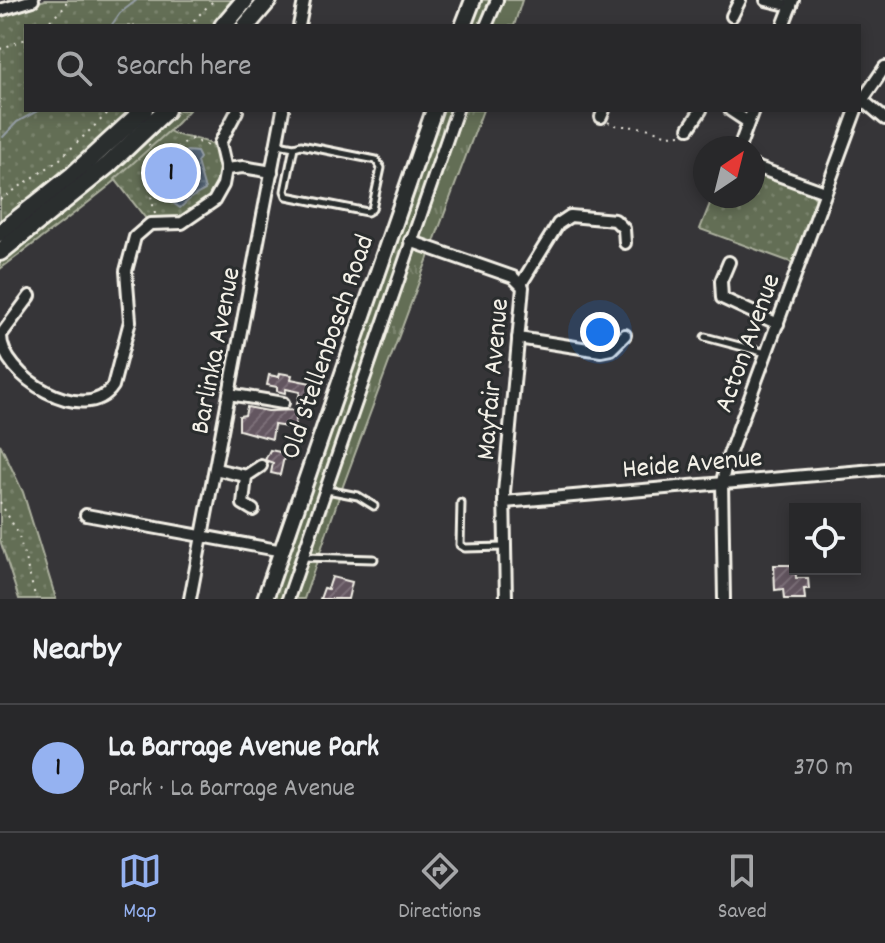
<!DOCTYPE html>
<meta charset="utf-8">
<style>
:root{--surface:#28282a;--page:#303032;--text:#f1f3f6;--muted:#a5a6a8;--line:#444447;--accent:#95b2f1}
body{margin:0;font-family:Dekko,sans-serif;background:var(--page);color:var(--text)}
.controls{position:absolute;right:24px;bottom:24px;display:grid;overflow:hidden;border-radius:0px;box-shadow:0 4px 12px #0003}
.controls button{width:72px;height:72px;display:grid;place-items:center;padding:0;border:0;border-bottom:2px solid var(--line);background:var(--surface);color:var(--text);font:40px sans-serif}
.compass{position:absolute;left:693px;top:136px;width:72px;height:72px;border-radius:50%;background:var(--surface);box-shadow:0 4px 12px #0003;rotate:35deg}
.you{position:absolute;left:600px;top:332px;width:28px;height:28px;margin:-20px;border:6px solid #fff;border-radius:50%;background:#1a73e8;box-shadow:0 0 0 12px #1a73e833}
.badge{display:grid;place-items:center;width:52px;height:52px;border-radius:50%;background:var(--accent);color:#111;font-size:26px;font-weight:700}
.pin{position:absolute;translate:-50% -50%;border:4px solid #fff;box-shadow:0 2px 8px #0006}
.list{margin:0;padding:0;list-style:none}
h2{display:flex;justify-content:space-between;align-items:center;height:104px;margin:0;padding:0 32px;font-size:34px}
h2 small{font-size:26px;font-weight:400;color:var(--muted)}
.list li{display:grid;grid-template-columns:52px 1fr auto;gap:24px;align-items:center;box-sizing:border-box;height:128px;padding:0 32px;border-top:2px solid var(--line)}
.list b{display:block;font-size:30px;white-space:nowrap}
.list p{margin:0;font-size:26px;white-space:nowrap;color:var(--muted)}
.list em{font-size:26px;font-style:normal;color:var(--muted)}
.icon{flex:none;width:44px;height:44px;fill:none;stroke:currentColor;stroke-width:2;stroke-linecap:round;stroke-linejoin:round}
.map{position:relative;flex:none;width:885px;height:599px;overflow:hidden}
.search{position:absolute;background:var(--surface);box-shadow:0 4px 12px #0003;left:24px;right:24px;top:24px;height:88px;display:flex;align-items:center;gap:20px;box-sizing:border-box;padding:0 28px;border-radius:0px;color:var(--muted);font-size:30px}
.sheet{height:232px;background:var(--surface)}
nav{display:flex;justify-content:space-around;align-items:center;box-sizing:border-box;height:112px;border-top:2px solid var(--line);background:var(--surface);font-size:22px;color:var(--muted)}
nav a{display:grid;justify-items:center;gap:4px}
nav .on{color:var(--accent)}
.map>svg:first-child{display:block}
.grass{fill:url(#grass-tufts);stroke:#acb09e;stroke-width:2}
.park{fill:url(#park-dots);stroke:#acb09e;stroke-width:2}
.water{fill:url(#water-waves);stroke:#939ca3;stroke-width:2}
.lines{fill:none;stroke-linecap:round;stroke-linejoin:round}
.shore{stroke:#b4b9ba;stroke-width:2}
.stream{stroke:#939ca3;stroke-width:2}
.building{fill:url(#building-hatch);stroke:#f4f1e8;stroke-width:2}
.lane-casing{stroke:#f4f1e8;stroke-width:11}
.street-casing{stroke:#f4f1e8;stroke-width:16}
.secondary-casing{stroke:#f4f1e8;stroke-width:20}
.primary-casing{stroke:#f4f1e8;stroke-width:22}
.path{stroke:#f4f1e8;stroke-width:2;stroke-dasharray:2 6;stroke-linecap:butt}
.lane{stroke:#2a2d2e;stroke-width:5}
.street{stroke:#2a2d2e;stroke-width:10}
.secondary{stroke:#2a2d2e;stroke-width:14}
.primary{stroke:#2a2d2e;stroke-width:16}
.labels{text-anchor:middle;stroke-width:6;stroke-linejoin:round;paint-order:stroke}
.street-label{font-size:28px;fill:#f4f1e8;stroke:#2a2d2e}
</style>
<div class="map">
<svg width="885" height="599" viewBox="0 0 885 599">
<defs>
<pattern id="grass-tufts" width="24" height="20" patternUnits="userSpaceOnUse" patternTransform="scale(2)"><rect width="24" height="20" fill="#636e55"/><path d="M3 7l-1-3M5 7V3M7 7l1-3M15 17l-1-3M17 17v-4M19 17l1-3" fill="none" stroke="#7a836d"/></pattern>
<pattern id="park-dots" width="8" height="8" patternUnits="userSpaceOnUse" patternTransform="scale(2)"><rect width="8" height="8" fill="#636e55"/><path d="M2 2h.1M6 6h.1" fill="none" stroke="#7a836d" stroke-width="1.8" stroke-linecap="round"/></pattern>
<pattern id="water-waves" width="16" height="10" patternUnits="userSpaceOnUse" patternTransform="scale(2)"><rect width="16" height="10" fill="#536475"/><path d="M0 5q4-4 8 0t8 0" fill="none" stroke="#6c7b89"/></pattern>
<pattern id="building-hatch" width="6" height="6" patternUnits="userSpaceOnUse" patternTransform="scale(2)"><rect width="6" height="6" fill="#645661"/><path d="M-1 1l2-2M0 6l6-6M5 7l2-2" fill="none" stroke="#7b6f78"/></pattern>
</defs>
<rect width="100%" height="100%" fill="#363538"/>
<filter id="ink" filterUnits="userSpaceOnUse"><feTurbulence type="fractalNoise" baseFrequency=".0125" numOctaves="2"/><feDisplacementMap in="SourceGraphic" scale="16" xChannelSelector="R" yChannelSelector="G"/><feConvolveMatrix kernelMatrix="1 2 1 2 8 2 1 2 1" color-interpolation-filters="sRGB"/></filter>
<g filter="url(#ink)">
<g class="grass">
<polygon points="479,0 522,0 514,26 469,26"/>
<path d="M177,110H189C135,172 65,220 0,269V261L93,189Z"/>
<polygon points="439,110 483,110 340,494 304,599 270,599"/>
</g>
<g class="park">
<polygon points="45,0 236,0 214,26 26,26 26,110 134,110 71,167 0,223 0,14"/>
<path d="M169,131C186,141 196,135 215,146L221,167L219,184L206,203L183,219L147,220L115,179Z"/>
<polygon points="753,171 810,192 816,199 793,263 700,229 713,196 753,196"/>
<polygon points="0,444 23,492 56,599 19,599 0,540"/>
</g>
<path class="water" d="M187,151L197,152L200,158L197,162L205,190L192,197L180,208C165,199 154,177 169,161C174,157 181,154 187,151Z"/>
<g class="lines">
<path class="shore" d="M187,162L197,184L179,196C170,188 168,178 175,167Z"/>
<g class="stream">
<polyline points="111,26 120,13 137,0"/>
<polyline points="3,137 17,122 39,110"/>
</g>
</g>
<g class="building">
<polygon points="280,373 292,375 291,379 311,383 306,405 297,404 300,392 286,389 285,393 277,391 277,387 267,385 269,375 279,377"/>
<polygon points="247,407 268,411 298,410 294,428 274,425 272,439 239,430 239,416 245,415"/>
<polygon points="270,450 285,453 280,475 271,473 273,463 265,460"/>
<polygon points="774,565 795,565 796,578 808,578 809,589 804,589 805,599 784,599 783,589 775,590"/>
<polygon points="332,577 352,582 348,599 320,599 324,588 328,589"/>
</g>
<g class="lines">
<g class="lane-casing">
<g id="lane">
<polyline points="278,144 294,147 301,145 376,160 381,168 372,209 367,212 287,196 285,191 294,147"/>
<polyline points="705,337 766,353"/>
<polyline points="327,490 358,496 374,506"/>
<polyline points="461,503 460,545 465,548 504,547"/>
<polyline points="303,557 374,559"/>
</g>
</g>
<g class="street-casing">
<g id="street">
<polyline points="766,0 791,6"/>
<polyline points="0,10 33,0"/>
<polyline points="732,16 740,0"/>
<polyline points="299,26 304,1"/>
<polyline points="486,26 497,0"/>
<polyline points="783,26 793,0"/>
<polyline points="859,97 885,119"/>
<polyline points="859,105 885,67"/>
<polyline points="730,110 748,122"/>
<polyline points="601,117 604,110"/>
<polyline points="689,128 701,110"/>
<polyline points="739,148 753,110"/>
<polyline points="753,166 825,192"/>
<polyline points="226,169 243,167 272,172"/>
<polyline points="410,241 513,277 523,287 504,492 506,599"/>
<polyline points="729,262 721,281 722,298 778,324"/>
<polyline points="521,284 558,224 570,216 615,220 624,229 625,243"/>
<path d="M30,296L1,335C0,376 86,428 113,386L130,321L126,271L135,237L150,224L182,223L214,201L223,185L226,169L220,143L237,111"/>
<polyline points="518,338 601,351 611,349 625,335"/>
<polyline points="229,394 283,403"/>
<polyline points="215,469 246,476 261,466"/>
<polyline points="246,476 243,504 253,510"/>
<polyline points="504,502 885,469"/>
<polyline points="86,515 283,551"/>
<polyline points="190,599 283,110"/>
<polyline points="288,599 457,110"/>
<polyline points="724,599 722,482 727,460 856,110"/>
</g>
</g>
<g class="secondary-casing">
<g id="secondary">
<polyline points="463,26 473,0"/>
<polyline points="265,599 434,110"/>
</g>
</g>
<g class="primary-casing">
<g id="primary">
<polyline points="223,26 245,0"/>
<polyline points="246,26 268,0"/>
<polyline points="0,233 73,175 144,110"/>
<polyline points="0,252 108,165 166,110"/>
</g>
</g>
<g class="path">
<polyline points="44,26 66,6 66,0"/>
<polyline points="188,26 214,0"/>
<polyline points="0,49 26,39"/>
<polyline points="608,122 613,125 646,128 668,135 680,134"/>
<polyline points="149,144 154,160"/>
<polyline points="0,200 59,160 111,110"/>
<path d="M155,214C143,162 146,167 190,139L213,148"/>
<polyline points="0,502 18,533 36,599"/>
</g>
<use href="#lane" class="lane"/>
<use href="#street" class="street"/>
<use href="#secondary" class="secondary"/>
<use href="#primary" class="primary"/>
</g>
</g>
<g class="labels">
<g class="street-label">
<text transform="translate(745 342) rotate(-70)" y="10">Acton Avenue</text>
<text transform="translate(325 346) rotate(-71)" y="10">Old Stellenbosch Road</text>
<text transform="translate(213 350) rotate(-79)" y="10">Barlinka Avenue</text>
<text transform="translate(490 379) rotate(-85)" y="10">Mayfair Avenue</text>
<text transform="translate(692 461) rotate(-5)" y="10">Heide Avenue</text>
</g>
</g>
</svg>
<div class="controls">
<button><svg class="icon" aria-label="locate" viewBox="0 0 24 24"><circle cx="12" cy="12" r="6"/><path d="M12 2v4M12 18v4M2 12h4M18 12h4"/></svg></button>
</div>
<svg class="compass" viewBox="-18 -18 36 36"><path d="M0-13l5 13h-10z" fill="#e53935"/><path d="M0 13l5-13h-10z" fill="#a5a6a8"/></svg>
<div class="you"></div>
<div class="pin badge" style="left:171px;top:173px">1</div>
<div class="search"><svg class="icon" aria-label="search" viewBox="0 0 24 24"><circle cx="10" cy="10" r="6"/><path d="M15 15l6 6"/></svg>Search here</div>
</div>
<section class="sheet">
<h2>Nearby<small></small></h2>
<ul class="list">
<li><span class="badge">1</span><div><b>La Barrage Avenue Park</b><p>Park · La Barrage Avenue</p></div><em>370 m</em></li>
</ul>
</section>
<nav>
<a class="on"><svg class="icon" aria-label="map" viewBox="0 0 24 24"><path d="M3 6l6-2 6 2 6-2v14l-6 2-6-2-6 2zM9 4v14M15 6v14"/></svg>Map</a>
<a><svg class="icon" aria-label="directions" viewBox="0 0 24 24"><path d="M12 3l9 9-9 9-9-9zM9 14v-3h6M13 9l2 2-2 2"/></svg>Directions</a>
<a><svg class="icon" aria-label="saved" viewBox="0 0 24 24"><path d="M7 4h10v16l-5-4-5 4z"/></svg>Saved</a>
</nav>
